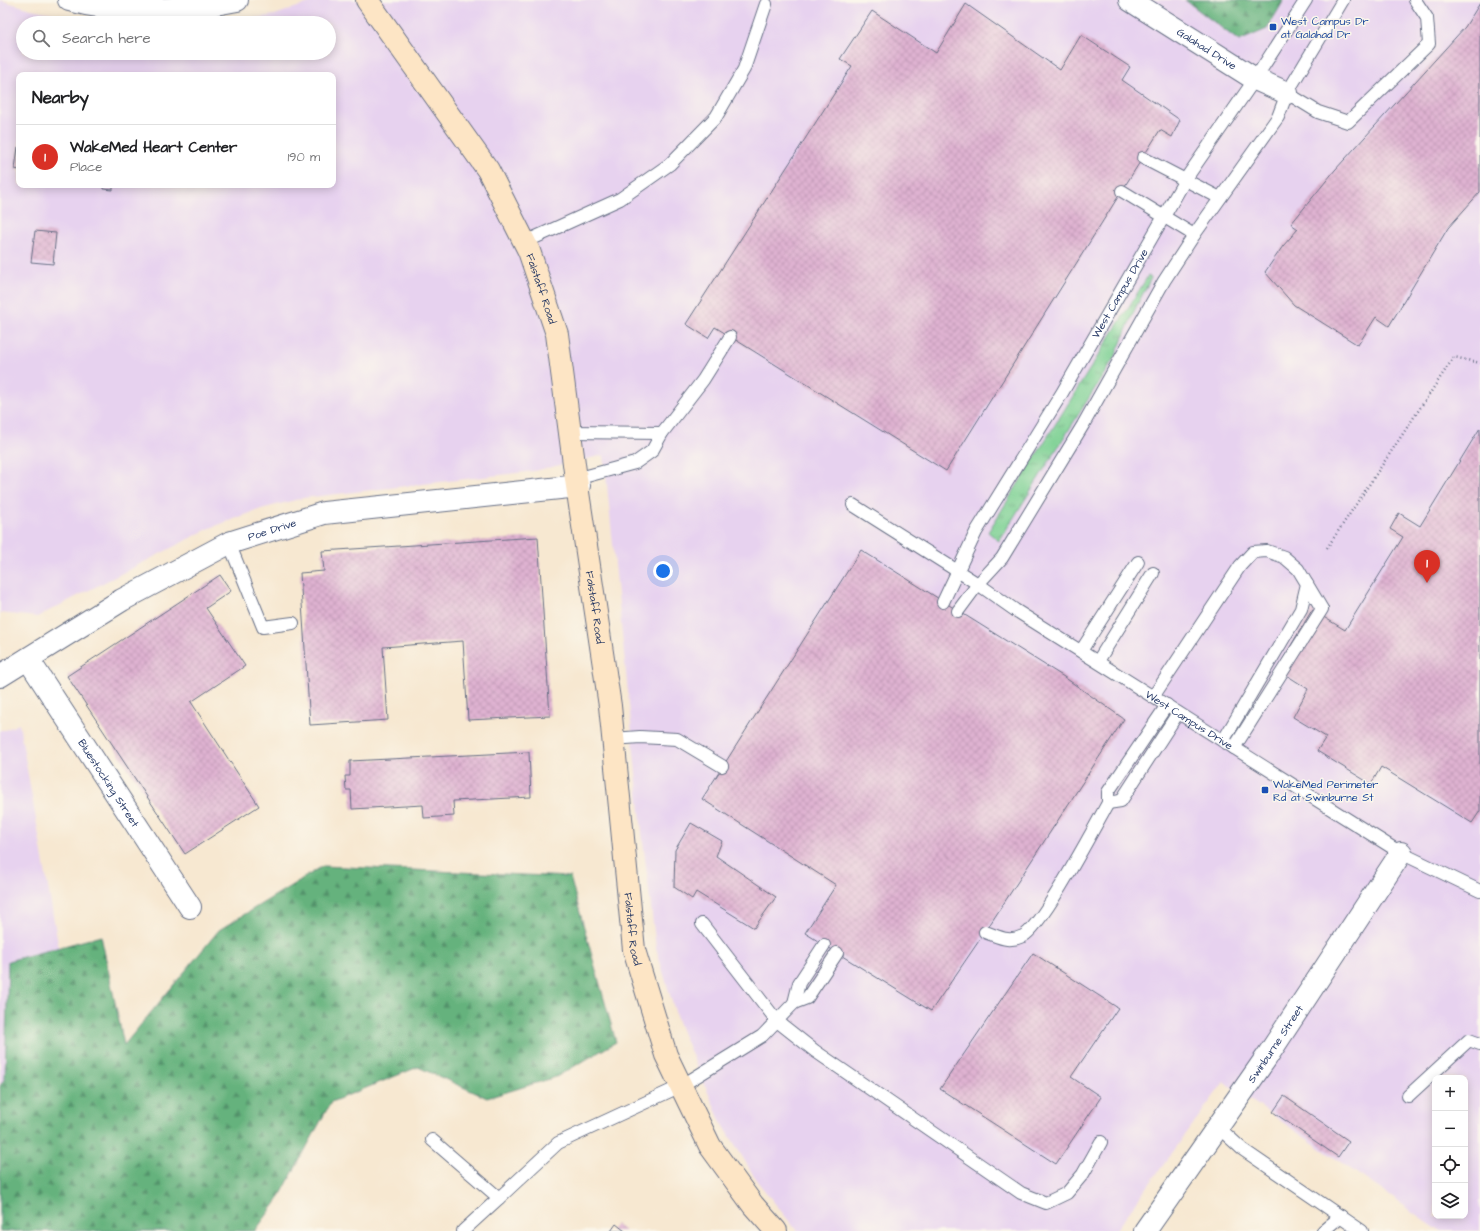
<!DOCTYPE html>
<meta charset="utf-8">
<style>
:root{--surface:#fff;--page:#f6f6f6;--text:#202124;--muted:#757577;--line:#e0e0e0;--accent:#d93025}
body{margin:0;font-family:"Architects Daughter",sans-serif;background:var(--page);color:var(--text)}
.controls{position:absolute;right:12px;bottom:12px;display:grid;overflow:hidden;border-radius:8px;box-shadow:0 2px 10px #0003}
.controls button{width:36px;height:36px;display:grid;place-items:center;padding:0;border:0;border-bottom:1px solid var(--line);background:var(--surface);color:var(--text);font:20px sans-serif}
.you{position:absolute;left:663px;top:571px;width:14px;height:14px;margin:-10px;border:3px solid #fff;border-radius:50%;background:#1a73e8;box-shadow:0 0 0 6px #1a73e833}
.badge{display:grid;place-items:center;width:26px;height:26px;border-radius:50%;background:var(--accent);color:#fff;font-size:13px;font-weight:700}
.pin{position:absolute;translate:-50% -33px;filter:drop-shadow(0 1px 2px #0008)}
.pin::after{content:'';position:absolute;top:21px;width:14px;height:12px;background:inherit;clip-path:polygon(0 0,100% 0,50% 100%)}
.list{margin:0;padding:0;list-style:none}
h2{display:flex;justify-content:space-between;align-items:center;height:52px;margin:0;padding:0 16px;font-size:17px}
h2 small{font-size:13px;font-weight:400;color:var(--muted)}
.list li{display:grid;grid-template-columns:26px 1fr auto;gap:12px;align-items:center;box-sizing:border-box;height:64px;padding:0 16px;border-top:1px solid var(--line)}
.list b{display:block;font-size:15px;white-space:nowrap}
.list p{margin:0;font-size:13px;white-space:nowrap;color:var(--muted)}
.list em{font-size:13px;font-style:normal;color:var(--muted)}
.icon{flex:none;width:22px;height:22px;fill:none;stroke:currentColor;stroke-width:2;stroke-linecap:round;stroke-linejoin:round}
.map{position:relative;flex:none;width:1480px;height:1231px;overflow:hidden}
.search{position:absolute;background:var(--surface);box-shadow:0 2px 10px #0003;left:16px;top:16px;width:320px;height:44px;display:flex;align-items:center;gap:10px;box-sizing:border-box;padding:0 14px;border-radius:22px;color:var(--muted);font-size:15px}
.panel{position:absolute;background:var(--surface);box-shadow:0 2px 10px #0003;left:16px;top:72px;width:320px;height:116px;border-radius:8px}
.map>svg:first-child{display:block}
.built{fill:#e7d2ef;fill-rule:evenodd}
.grass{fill:url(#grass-tufts);stroke:#4c8078}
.forest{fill:url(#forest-firs);stroke:#40706e}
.building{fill:url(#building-cross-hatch)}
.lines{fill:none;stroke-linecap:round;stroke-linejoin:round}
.lane-casing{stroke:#687086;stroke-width:14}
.street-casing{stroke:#687086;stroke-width:24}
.secondary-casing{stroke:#687086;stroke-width:24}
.path{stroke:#687086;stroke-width:2.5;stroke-dasharray:1 3;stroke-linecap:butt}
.lane{stroke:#fff;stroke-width:12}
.street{stroke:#fff;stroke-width:22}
.secondary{stroke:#fde5c5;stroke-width:22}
.transit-dot{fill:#1a4fb4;stroke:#fbf7ec;stroke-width:1.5}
.labels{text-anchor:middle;stroke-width:3;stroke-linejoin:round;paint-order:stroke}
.transit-label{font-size:11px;fill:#164399;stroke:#fbf7ec;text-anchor:start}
.street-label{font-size:11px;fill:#1b2f5e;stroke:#fbf7ec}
</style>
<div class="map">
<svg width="1480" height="1231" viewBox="0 0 1480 1231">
<defs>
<pattern id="grass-tufts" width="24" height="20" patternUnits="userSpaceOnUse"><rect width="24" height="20" fill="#7cd093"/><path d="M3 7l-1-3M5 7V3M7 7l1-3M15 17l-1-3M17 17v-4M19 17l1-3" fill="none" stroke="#65a97b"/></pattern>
<pattern id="forest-firs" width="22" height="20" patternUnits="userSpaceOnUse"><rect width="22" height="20" fill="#65b27d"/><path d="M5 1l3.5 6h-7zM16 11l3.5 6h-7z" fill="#52916a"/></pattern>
<pattern id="building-cross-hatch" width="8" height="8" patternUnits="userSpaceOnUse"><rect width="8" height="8" fill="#dfb2d1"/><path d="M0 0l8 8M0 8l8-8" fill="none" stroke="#bf99b6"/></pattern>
</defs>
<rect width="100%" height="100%" fill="#fbf7ec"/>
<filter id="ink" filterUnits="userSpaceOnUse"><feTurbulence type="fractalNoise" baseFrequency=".025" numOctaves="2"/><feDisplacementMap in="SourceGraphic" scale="8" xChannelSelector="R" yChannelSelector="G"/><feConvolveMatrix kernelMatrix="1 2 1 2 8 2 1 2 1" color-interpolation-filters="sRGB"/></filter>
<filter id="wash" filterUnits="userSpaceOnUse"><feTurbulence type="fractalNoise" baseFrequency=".012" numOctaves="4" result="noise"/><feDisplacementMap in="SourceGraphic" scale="16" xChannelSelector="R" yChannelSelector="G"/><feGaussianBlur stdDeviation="0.9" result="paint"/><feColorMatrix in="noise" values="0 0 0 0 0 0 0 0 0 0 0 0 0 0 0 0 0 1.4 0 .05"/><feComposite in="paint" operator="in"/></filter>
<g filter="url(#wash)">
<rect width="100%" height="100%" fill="#f7e8d1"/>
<g class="built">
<path d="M0,0L31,9L102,23H23V53H329V23H218L275,15L317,0H1480V1231H1441L1224,1082L1115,1231H797L757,1181L719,1118L679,1025L656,948L643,842L604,455L534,471L303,498L261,509L210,528L37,617L0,613ZM19,75H333V185H19ZM1435,1078H1465V1216H1435Z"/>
<polygon points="19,724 81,1073 0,1111 0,730 5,730"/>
</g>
<polygon class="grass" points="1148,276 1151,278 1134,311 1116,355 999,541 988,532"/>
<g class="forest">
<polygon points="1185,0 1284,0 1267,29 1239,41"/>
<polygon points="323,866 570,877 616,1042 556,1077 487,1098 418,1067 331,1102 278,1200 255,1231 0,1231 0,1086 5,1078 8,961 101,936 124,1045 219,930"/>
</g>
<g id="blocks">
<g class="building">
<polygon points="1480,3 1480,192 1448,228 1389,326 1376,317 1358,345 1294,305 1265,272 1283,246 1298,229 1291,224 1335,170 1465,27"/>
<polygon points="966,4 1060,70 1081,35 1130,67 1122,80 1180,120 1172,137 1160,130 946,471 715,327 708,338 686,324 852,66 840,59 872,11 936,53"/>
<polygon points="18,147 19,147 19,170 15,169"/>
<polygon points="103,185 113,185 113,190 103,189"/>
<polygon points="35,231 56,233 53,264 31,262"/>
<polygon points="1480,428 1480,811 1472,823 1381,767 1371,784 1317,751 1326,737 1293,717 1308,689 1277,669 1312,610 1345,630 1403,537 1390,529 1399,513 1420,526"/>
<polygon points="538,537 550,716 468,720 463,641 383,647 388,720 310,725 300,573 324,571 322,551"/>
<polygon points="861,550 1064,677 1124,719 985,932 931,1011 805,933 836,885 702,799"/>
<polygon points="220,575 231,591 206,608 245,666 191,702 259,806 185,854 67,676"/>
<polygon points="529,752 531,797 453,801 454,816 424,818 423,805 352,809 351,790 346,790 345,776 350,776 350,761"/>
<polygon points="691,823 722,841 716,856 776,897 754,928 696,892 692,899 674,887 675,850"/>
<polygon points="1033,953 1118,1008 1071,1077 1101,1097 1056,1164 940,1089"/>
<polygon points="1284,1096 1349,1141 1338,1157 1273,1112"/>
<polygon points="616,1224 625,1231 611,1231"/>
</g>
</g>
</g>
<g filter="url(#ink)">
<use href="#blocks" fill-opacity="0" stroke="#687086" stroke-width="1"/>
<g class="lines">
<g class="lane-casing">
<g id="lane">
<polyline points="1287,93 1318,112 1348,122 1429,44 1427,18 1415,0"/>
<polyline points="1143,158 1220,198"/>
<polyline points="1122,191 1194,235"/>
<polyline points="525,242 620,199 670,164 716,117 744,69 766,4"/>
<polyline points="570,432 662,433"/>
<polyline points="576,479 635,463 652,451 662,433 703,380 730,337"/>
<path id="s1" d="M853,505L978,584L1015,610L1401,853L1480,891"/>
<polyline points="229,543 263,627 293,623"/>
<path id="s2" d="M943,602L976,532L1062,393L1185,180L1255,79L1306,0"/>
<polyline points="958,611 978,584 1002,558 1083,425 1164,281 1194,235 1278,117 1287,93 1343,0"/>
<polyline points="1081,651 1138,562"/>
<polyline points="1098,661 1153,573"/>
<polyline points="1153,697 1240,566 1253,552 1267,551 1284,557 1298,569 1307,584 1301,609 1223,741"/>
<polyline points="613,739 640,737 677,739 722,766"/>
<polyline points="1234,748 1322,609 1307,584"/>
<polyline points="1108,803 1121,801 1178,713"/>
<polyline points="702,924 777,1021 815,1051 1021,1193 1046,1203 1067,1193 1083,1174 1101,1142"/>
<path d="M985,932C1000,937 1008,943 1023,936C1042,927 1095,826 1108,803V792L1167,705"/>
<polyline points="794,1003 799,983 824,945"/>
<polyline points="1408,1096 1469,1040 1480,1044"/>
<polyline points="1218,1127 1242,1149 1362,1231"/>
<polyline points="432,1140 499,1198 558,1143 681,1086 762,1036 794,1003 807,998 837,953"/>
<polyline points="463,1231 499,1198"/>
<polyline points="1323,1231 1341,1216"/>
</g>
</g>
<g class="street-casing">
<g id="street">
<path d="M69,0C122,15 184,11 237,0"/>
<path id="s3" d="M1130,0L1255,79L1287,93"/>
<path id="s4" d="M28,659L190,907"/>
<path id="s5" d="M0,676L122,600L229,543L324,513L579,486"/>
<path id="s6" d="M1145,1231L1266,1058L1401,853"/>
</g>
</g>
<g class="secondary-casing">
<g id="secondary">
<path id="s7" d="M367,0L488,170L529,251L557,334L576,479L610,706L634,950L666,1055L710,1146L753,1205L776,1231"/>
</g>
</g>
<polyline class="path" points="1327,548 1454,357 1480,363"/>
<use href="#lane" class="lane"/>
<use href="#street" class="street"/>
<use href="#secondary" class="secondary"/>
</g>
</g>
<g class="transit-dot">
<rect x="1269" y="23" width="8" height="8" rx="2"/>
<rect x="1261" y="786" width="8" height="8" rx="2"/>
</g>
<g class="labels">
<g class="transit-label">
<text x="1281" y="25">West Campus Dr<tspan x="1281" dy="13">at Galahad Dr</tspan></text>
<text x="1273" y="788">WakeMed Perimeter<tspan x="1273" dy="13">Rd at Swinburne St</tspan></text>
</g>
<g class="street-label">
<text dy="4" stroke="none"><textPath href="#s3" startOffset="91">Galahad Drive</textPath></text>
<text dy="4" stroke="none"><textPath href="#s7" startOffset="339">Falstaff Road</textPath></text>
<text dy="4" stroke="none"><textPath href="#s2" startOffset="356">West Campus Drive</textPath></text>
<text dy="4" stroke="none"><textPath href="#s5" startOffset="310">Poe Drive</textPath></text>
<text dy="4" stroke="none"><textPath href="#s7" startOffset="663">Falstaff Road</textPath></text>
<text dy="4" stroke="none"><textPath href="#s1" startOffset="399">West Campus Drive</textPath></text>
<text dy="4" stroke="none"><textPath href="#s4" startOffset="148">Bluestocking Street</textPath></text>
<text dy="4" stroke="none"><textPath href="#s7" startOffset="987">Falstaff Road</textPath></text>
<text dy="4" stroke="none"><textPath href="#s6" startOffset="228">Swinburne Street</textPath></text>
</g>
</g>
</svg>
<div class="controls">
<button>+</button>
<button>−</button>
<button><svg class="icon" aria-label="locate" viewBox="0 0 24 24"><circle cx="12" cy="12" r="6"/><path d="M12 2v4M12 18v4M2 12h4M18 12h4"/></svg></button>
<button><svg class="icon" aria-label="layers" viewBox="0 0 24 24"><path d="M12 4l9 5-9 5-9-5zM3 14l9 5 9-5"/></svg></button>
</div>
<div class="you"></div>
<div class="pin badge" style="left:1427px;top:583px">1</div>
<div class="search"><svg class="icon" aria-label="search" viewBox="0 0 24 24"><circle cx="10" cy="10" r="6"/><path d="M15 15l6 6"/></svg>Search here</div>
<section class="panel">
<h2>Nearby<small></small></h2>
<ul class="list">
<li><span class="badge">1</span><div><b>WakeMed Heart Center</b><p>Place</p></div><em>190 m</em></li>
</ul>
</section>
</div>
